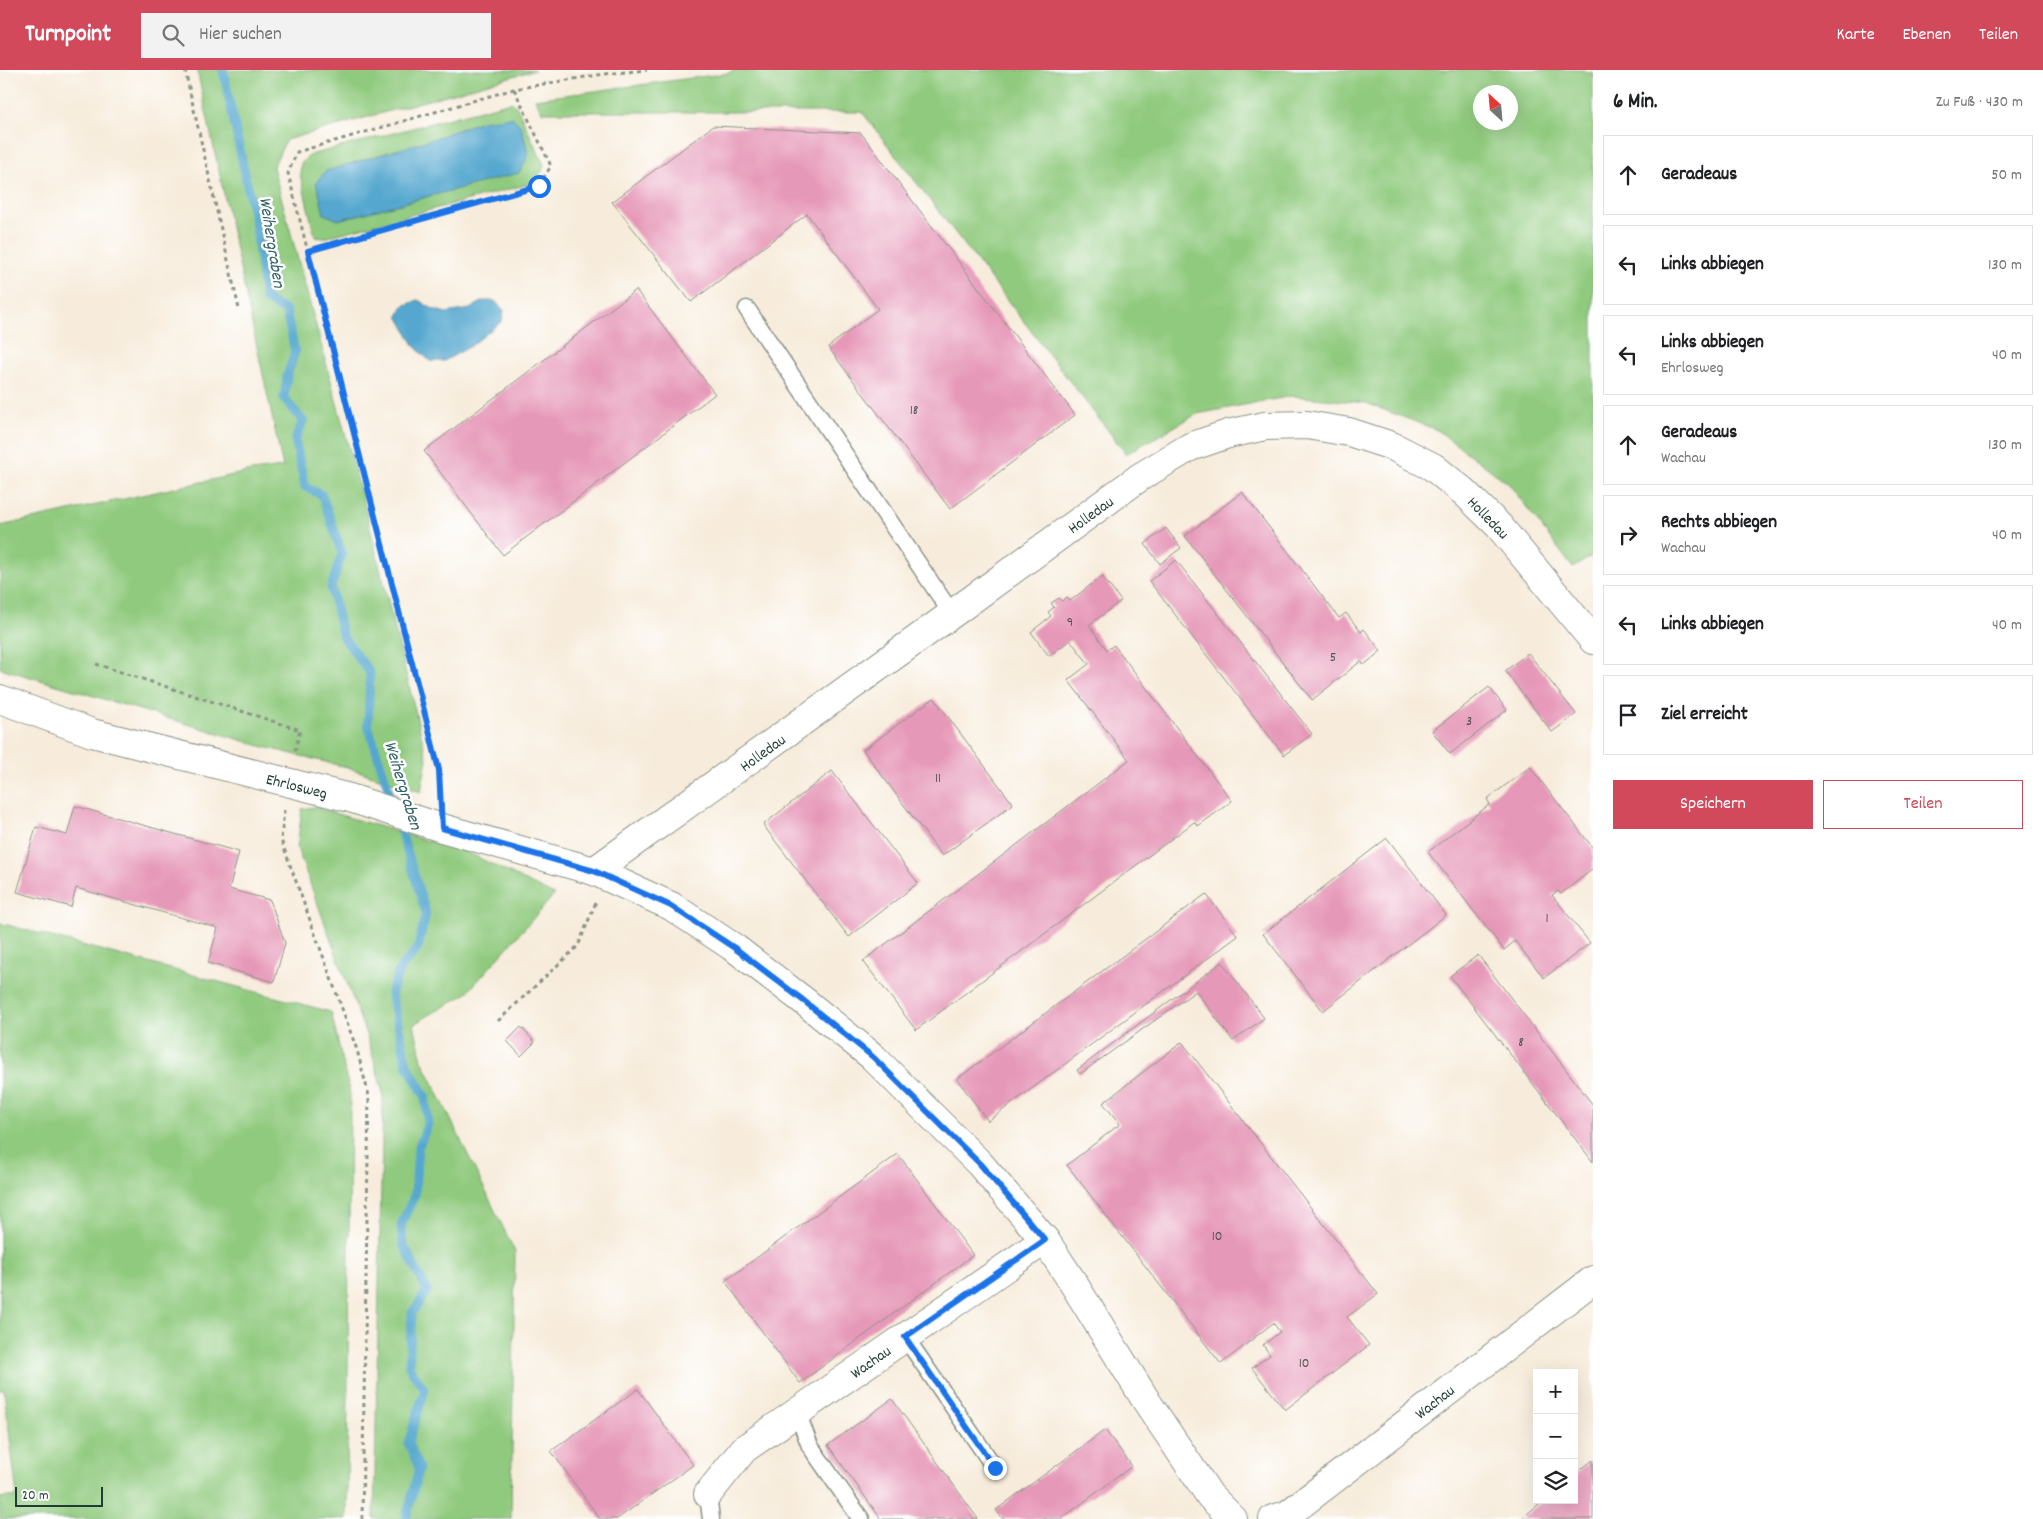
<!DOCTYPE html>
<html lang="de">
<meta charset="utf-8">
<style>
:root{--surface:#fff;--page:#f2f2f2;--text:#202124;--muted:#757577;--line:#e0e0e0;--accent:#d1495b}
body{margin:0;font-family:Dekko,sans-serif;background:var(--page);color:var(--text)}
.controls{position:absolute;right:15px;bottom:15px;display:grid;overflow:hidden;border-radius:0px;box-shadow:0 5px 20px #0002}
.controls button{width:45px;height:45px;display:grid;place-items:center;padding:0;border:0;border-bottom:1px solid var(--line);background:var(--surface);color:var(--text);font:25px sans-serif}
.compass{position:absolute;left:1473px;top:15px;width:45px;height:45px;border-radius:50%;background:var(--surface);box-shadow:0 5px 20px #0002;rotate:334deg}
.scale{position:absolute;left:15px;bottom:12px;width:88px;box-sizing:border-box;padding-left:5px;border:2px solid #1f3d34;border-top:0;font-size:14px;line-height:18px;white-space:nowrap;color:#1f3d34;-webkit-text-stroke:4px #fff;paint-order:stroke}
.stop{position:absolute;width:15px;height:15px;margin:-11px;border:4px solid #1a73e8;border-radius:50%;background:#fff}
.stop.end{background:#1a73e8;border-color:#fff;box-shadow:0 1px 5px #0008}
.list{margin:0;padding:0;list-style:none}
h2{display:flex;justify-content:space-between;align-items:center;height:65px;margin:0;padding:0 20px;font-size:21px}
h2 small{font-size:16px;font-weight:400;color:var(--muted)}
.list li{display:grid;grid-template-columns:32px 1fr auto;gap:15px;align-items:center;box-sizing:border-box;height:80px;margin:0 10px 10px;padding:0 10px;border:1px solid var(--line);border-radius:0px}
.list b{display:block;font-size:19px;white-space:nowrap}
.list p{margin:0;font-size:16px;white-space:nowrap;color:var(--muted)}
.list em{font-size:16px;font-style:normal;color:var(--muted)}
.actions{display:flex;gap:10px;padding:15px 20px}
.actions a{flex:1;padding:11px 0;border:1px solid var(--accent);border-radius:0px;text-align:center;font-size:18px;color:var(--accent)}
.actions .main{background:var(--accent);color:#fff}
.icon{flex:none;width:28px;height:28px;fill:none;stroke:currentColor;stroke-width:2;stroke-linecap:round;stroke-linejoin:round}
.map{position:relative;flex:none;width:1593px;height:1449px;overflow:hidden}
header{display:flex;align-items:center;gap:30px;box-sizing:border-box;height:70px;padding:0 25px;background:var(--accent);color:#fff}
header strong{font-size:24px}
nav{display:flex;gap:28px;margin-inline-start:auto;font-size:18px}
.search{width:350px;height:45px;background:var(--page);display:flex;align-items:center;gap:12px;box-sizing:border-box;padding:0 18px;border-radius:0px;color:var(--muted);font-size:19px}
main{display:flex}
aside{flex:1;background:var(--surface)}
.map>svg:first-child{display:block}
.green{fill:#90ca7e;stroke:#588459;fill-rule:evenodd}
.water{fill:#54a7cf;stroke:#3a7282}
.lines{fill:none;stroke-linecap:round;stroke-linejoin:round}
.stream{stroke:#54a7cf;stroke-width:9}
.building{fill:#e698b8}
.lane-casing{stroke:#8b9488;stroke-width:19}
.street-casing{stroke:#8b9488;stroke-width:30}
.path{stroke:#8b9488;stroke-width:3;stroke-dasharray:4 4;stroke-linecap:butt}
.lane{stroke:#fff;stroke-width:16}
.street{stroke:#fff;stroke-width:28}
.route{stroke:#1a73e8;stroke-width:6}
.labels{text-anchor:middle;stroke-width:5;stroke-linejoin:round;paint-order:stroke}
.number-label{font-size:14px;fill:#515455}
.street-label{font-size:16px;fill:#1f3d34;stroke:#fff}
.water-label{font-size:18px;font-style:italic;fill:#32626a;stroke:#fff}
</style>
<header>
<strong>Turnpoint</strong>
<div class="search"><svg class="icon" aria-label="search" viewBox="0 0 24 24"><circle cx="10" cy="10" r="6"/><path d="M15 15l6 6"/></svg>Hier suchen</div>
<nav><a>Karte</a><a>Ebenen</a><a>Teilen</a></nav>
</header>
<main>
<div class="map">
<svg width="1593" height="1449" viewBox="0 0 1593 1449">
<rect width="100%" height="100%" fill="#fff"/>
<filter id="ink" filterUnits="userSpaceOnUse"><feTurbulence type="fractalNoise" baseFrequency=".02" numOctaves="2"/><feDisplacementMap in="SourceGraphic" scale="10" xChannelSelector="R" yChannelSelector="G"/><feConvolveMatrix kernelMatrix="1 2 1 2 8 2 1 2 1" color-interpolation-filters="sRGB"/></filter>
<filter id="wash" filterUnits="userSpaceOnUse"><feTurbulence type="fractalNoise" baseFrequency=".0096" numOctaves="4" result="noise"/><feDisplacementMap in="SourceGraphic" scale="20" xChannelSelector="R" yChannelSelector="G"/><feGaussianBlur stdDeviation="1.12" result="paint"/><feColorMatrix in="noise" values="0 0 0 0 0 0 0 0 0 0 0 0 0 0 0 0 0 1.4 0 .05"/><feComposite in="paint" operator="in"/></filter>
<g filter="url(#wash)">
<rect width="100%" height="100%" fill="#f7ecdb"/>
<g class="green">
<polygon points="197,0 535,0 286,70 273,97 365,437 427,689 421,722 346,697 264,677 0,598 0,456 252,401 283,397"/>
<path d="M735,0H1582L1593,3V485L1573,498L1509,414L1437,360L1366,333L1292,326L1197,344L1126,384L862,42H542L535,29L729,3ZM1480,22H1510V52H1480Z"/>
<path d="M511,32L517,37L544,95L542,101L533,113L323,168L315,167L300,104L301,93L310,85ZM482,51L419,129L338,150L433,69Z"/>
<polygon points="314,737 469,783 554,825 466,924 414,954 422,990 515,1182 511,1449 374,1449 383,1023 368,970 297,778 302,739"/>
<polygon points="0,853 331,942 350,1023 347,1449 0,1449 0,1428 17,1426 4,1320 0,1320"/>
</g>
<g class="water">
<polygon points="512,47 521,56 529,85 519,103 338,150 324,144 316,112 326,101 433,69 482,51"/>
<polygon points="418,230 433,239 446,243 470,239 483,231 495,231 504,240 502,251 471,276 444,291 430,291 415,277 398,246 403,236"/>
</g>
<g class="lines">
<g class="stream">
<polyline points="223,0 256,157 265,229 286,241 295,282 287,306 284,328 303,351 295,370 305,417 322,425 342,483 331,518 343,567 370,603 368,655 394,737"/>
<polyline points="397,749 426,843 418,878 399,900 391,923 407,995 425,1026 428,1054 418,1078 415,1124 401,1155 403,1174 427,1221 412,1243 409,1297 425,1320 408,1373 419,1398 406,1449"/>
</g>
</g>
<g id="blocks">
<g class="building">
<polygon points="713,56 861,63 1075,345 950,439 828,277 878,239 807,144 691,232 612,132"/>
<polygon points="636,220 715,324 503,485 424,381"/>
<polygon points="1242,422 1339,548 1346,543 1361,562 1364,559 1381,581 1364,595 1361,591 1312,630 1185,466"/>
<polygon points="1166,458 1181,478 1160,494 1145,474"/>
<polygon points="1176,490 1312,664 1284,685 1149,511"/>
<polygon points="1102,506 1121,531 1089,555 1107,580 1114,575 1232,731 1198,756 1194,752 916,960 863,891 1129,690 1068,610 1089,594 1070,570 1049,586 1031,562 1051,546 1048,542 1054,537 1051,533 1059,528 1062,531 1067,527 1070,531"/>
<polygon points="1528,583 1576,644 1552,662 1505,601"/>
<polygon points="1489,617 1507,640 1450,684 1432,661"/>
<polygon points="934,628 1013,734 942,786 863,680"/>
<polygon points="1530,697 1593,778 1593,799 1561,824 1558,821 1552,825 1590,873 1544,908 1515,871 1504,880 1428,782 1490,734 1487,729"/>
<polygon points="832,701 918,813 849,867 763,755"/>
<polygon points="75,736 239,782 229,819 270,830 285,873 274,912 208,893 218,858 76,818 71,837 17,822 36,757 67,765"/>
<polygon points="1387,768 1446,845 1323,941 1263,864"/>
<polygon points="1206,824 1238,866 988,1051 957,1009"/>
<polygon points="1478,885 1593,1035 1593,1092 1450,906"/>
<polygon points="1222,892 1264,948 1233,971 1196,921 1080,1004 1077,1000"/>
<polygon points="521,957 535,972 521,986 507,971"/>
<polygon points="1182,972 1378,1224 1347,1247 1369,1275 1285,1340 1252,1298 1270,1285 1263,1275 1280,1262 1273,1253 1221,1294 1067,1095 1120,1054 1103,1033"/>
<polygon points="898,1084 973,1185 800,1313 725,1211"/>
<polygon points="638,1319 693,1395 617,1449 600,1449 551,1381"/>
<polygon points="892,1329 978,1449 881,1449 828,1375"/>
<polygon points="1105,1360 1132,1396 1061,1449 1003,1449 996,1440"/>
<polygon points="1593,1390 1593,1449 1521,1449 1544,1430 1574,1430 1574,1405"/>
</g>
</g>
</g>
<g filter="url(#ink)">
<use href="#blocks" fill-opacity="0" stroke="#8b9488" stroke-width="1"/>
<g class="lines">
<g class="lane-casing">
<g id="lane">
<polyline points="747,239 952,544"/>
<polyline points="905,1267 995,1398"/>
<polyline points="797,1342 810,1376 861,1449"/>
<polyline points="708,1424 711,1449"/>
</g>
</g>
<g class="street-casing">
<g id="street">
<polyline points="0,629 92,663 350,728 442,758 594,801 671,836 736,879 804,931 873,987 980,1094 1045,1170 1070,1208 1147,1332 1210,1426 1233,1449"/>
<polyline points="594,801 952,544 1140,407 1190,377 1228,364 1265,356 1307,355 1349,362 1392,376 1433,397 1464,422 1499,456 1593,570"/>
<polyline points="708,1424 744,1379 1045,1170"/>
<polyline points="1273,1449 1287,1445 1593,1210"/>
</g>
</g>
<g class="path">
<polyline points="185,0 239,239"/>
<polyline points="308,181 539,115 551,96 514,19"/>
<polyline points="96,594 300,660 294,685"/>
<polyline points="440,727 439,700 288,103 297,82 514,19 604,4 647,0"/>
<polyline points="284,740 281,770 357,980 369,1026 362,1449"/>
<polyline points="498,951 578,876 596,832"/>
</g>
<use href="#lane" class="lane"/>
<use href="#street" class="street"/>
</g>
</g>
<g class="lines" filter="url(#ink)">
<polyline class="route" points="539,116 308,181 439,700 442,758 594,801 671,836 736,879 804,931 873,987 980,1094 1045,1170 905,1267 995,1398"/>
</g>
<g class="labels">
<g class="number-label">
<text x="914" y="344">18</text>
<text x="1070" y="556">9</text>
<text x="1333" y="591">5</text>
<text x="1469" y="655">3</text>
<text x="938" y="712">11</text>
<text x="1547" y="852">1</text>
<text x="1521" y="976">8</text>
<text x="1217" y="1170">10</text>
<text x="1304" y="1297">10</text>
</g>
<g class="street-label">
<text transform="translate(1090 444) rotate(-36)" y="6">Holledau</text>
<text transform="translate(1489 447) rotate(46)" y="6">Holledau</text>
<text transform="translate(762 682) rotate(-36)" y="6">Holledau</text>
<text transform="translate(297 715) rotate(14)" y="6">Ehrlosweg</text>
<text transform="translate(870 1291) rotate(-35)" y="6">Wachau</text>
<text transform="translate(1434 1331) rotate(-38)" y="6">Wachau</text>
</g>
<g class="water-label">
<text transform="translate(273 172) rotate(81)" y="6">Weihergraben</text>
<text transform="translate(404 715) rotate(73)" y="6">Weihergraben</text>
</g>
</g>
</svg>
<div class="controls">
<button>+</button>
<button>−</button>
<button><svg class="icon" aria-label="layers" viewBox="0 0 24 24"><path d="M12 4l9 5-9 5-9-5zM3 14l9 5 9-5"/></svg></button>
</div>
<svg class="compass" viewBox="-18 -18 36 36"><path d="M0-13l5 13h-10z" fill="#e53935"/><path d="M0 13l5-13h-10z" fill="#757577"/></svg>
<div class="scale">20 m</div>
<div class="stop" style="left:539px;top:116px"></div>
<div class="stop end" style="left:995px;top:1398px"></div>
</div>
<aside>
<h2>6 Min.<small>Zu Fuß · 430 m</small></h2>
<ul class="list">
<li><svg class="icon" aria-label="ahead" viewBox="0 0 24 24"><path d="M12 20V5M6 11l6-6 6 6"/></svg><div><b>Geradeaus</b></div><em>50 m</em></li>
<li><svg class="icon" aria-label="left" viewBox="0 0 24 24"><path d="M17 20v-9H6M10 6l-5 5 5 5"/></svg><div><b>Links abbiegen</b></div><em>130 m</em></li>
<li><svg class="icon" aria-label="left" viewBox="0 0 24 24"><path d="M17 20v-9H6M10 6l-5 5 5 5"/></svg><div><b>Links abbiegen</b><p>Ehrlosweg</p></div><em>40 m</em></li>
<li><svg class="icon" aria-label="ahead" viewBox="0 0 24 24"><path d="M12 20V5M6 11l6-6 6 6"/></svg><div><b>Geradeaus</b><p>Wachau</p></div><em>130 m</em></li>
<li><svg class="icon" aria-label="right" viewBox="0 0 24 24"><path d="M7 20v-9h11M14 6l5 5-5 5"/></svg><div><b>Rechts abbiegen</b><p>Wachau</p></div><em>40 m</em></li>
<li><svg class="icon" aria-label="left" viewBox="0 0 24 24"><path d="M17 20v-9H6M10 6l-5 5 5 5"/></svg><div><b>Links abbiegen</b></div><em>40 m</em></li>
<li><svg class="icon" aria-label="arrive" viewBox="0 0 24 24"><path d="M6 21V4h12l-3 4 3 4H6"/></svg><div><b>Ziel erreicht</b></div></li>
</ul>
<div class="actions"><a class="main">Speichern</a><a>Teilen</a></div>
</aside>
</main>
